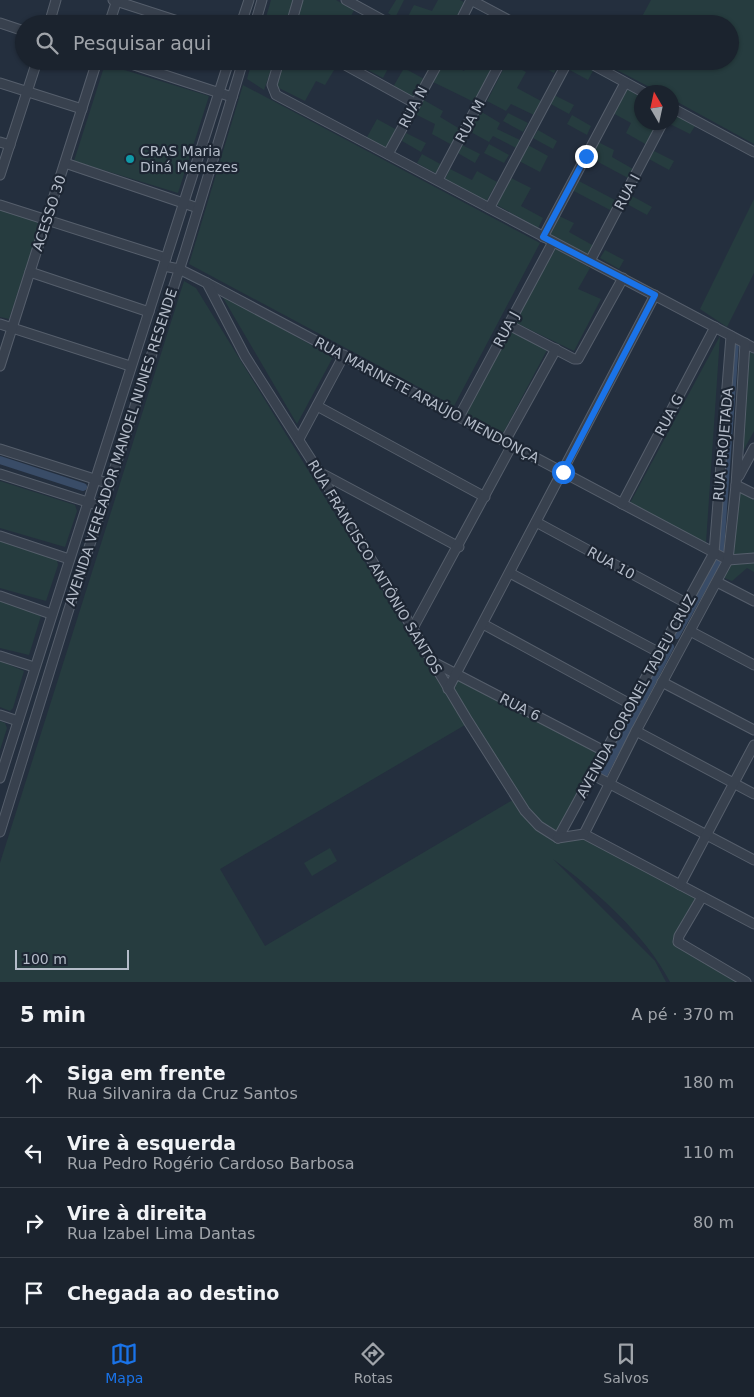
<!DOCTYPE html>
<html lang="pt">
<meta charset="utf-8">
<style>
:root{--surface:#1b232e;--page:#242b36;--text:#f1f3f6;--muted:#a0a4aa;--line:#39404a;--accent:#1a73e8}
body{margin:0;font-family:"DejaVu Sans",sans-serif;background:var(--page);color:var(--text)}
.compass{position:absolute;left:634px;top:85px;width:45px;height:45px;border-radius:50%;background:var(--surface);box-shadow:0 1px 4px #0004;rotate:351deg}
.scale{position:absolute;left:15px;bottom:12px;width:114px;box-sizing:border-box;padding-left:5px;border:2px solid #b4bcc9;border-top:0;font-size:14px;line-height:18px;white-space:nowrap;color:#b4bcc9;-webkit-text-stroke:4px #1d2633;paint-order:stroke}
.stop{position:absolute;width:15px;height:15px;margin:-11px;border:4px solid #1a73e8;border-radius:50%;background:#fff}
.stop.end{background:#1a73e8;border-color:#fff;box-shadow:0 1px 5px #0008}
.list{margin:0;padding:0;list-style:none}
h2{display:flex;justify-content:space-between;align-items:center;height:65px;margin:0;padding:0 20px;font-size:21px}
h2 small{font-size:16px;font-weight:400;color:var(--muted)}
.list li{display:grid;grid-template-columns:32px 1fr auto;gap:15px;align-items:center;box-sizing:border-box;height:70px;padding:0 20px;border-top:1px solid var(--line)}
.list b{display:block;font-size:19px;white-space:nowrap}
.list p{margin:0;font-size:16px;white-space:nowrap;color:var(--muted)}
.list em{font-size:16px;font-style:normal;color:var(--muted)}
.icon{flex:none;width:28px;height:28px;fill:none;stroke:currentColor;stroke-width:2;stroke-linecap:round;stroke-linejoin:round}
.map{position:relative;flex:none;width:754px;height:982px;overflow:hidden}
.search{position:absolute;background:var(--surface);box-shadow:0 1px 4px #0004;left:15px;right:15px;top:15px;height:55px;display:flex;align-items:center;gap:12px;box-sizing:border-box;padding:0 18px;border-radius:28px;color:var(--muted);font-size:19px}
.sheet{height:345px;background:var(--surface)}
nav{display:flex;justify-content:space-around;align-items:center;box-sizing:border-box;height:70px;border-top:1px solid var(--line);background:var(--surface);font-size:14px;color:var(--muted)}
nav a{display:grid;justify-items:center;gap:2px}
nav .on{color:var(--accent)}
.map>svg:first-child{display:block}
.green{fill:#263c3f}
.lines{fill:none;stroke-linecap:round;stroke-linejoin:round}
.canal{stroke:#394c67;stroke-width:8}
.minor-casing{stroke:#565f6c;stroke-width:11}
.minor{stroke:#38414e;stroke-width:9}
.route{stroke:#1a73e8;stroke-width:6}
.culture-dot{fill:#0f9aa8;stroke:#1d2633;stroke-width:2}
.labels{text-anchor:middle;stroke-width:4.5;stroke-linejoin:round;paint-order:stroke}
.street-label{font-size:14px;fill:#b4bcc9;stroke:#1d2633}
.poi-label{font-size:14px;fill:#b4bcc9;stroke:#1d2633;text-anchor:start}
</style>
<div class="map">
<svg width="754" height="982" viewBox="0 0 754 982">
<rect width="100%" height="100%" fill="#242f3e"/>
<g class="green">
<polygon points="271,0 294,0 286,24 264,24"/>
<polygon points="303,0 336,0 354,10 347,24 295,24"/>
<polygon points="396,0 404,0 395,18 388,13"/>
<polygon points="438,0 460,0 464,2 453,24 404,24 414,5 432,11"/>
<polygon points="651,0 754,0 754,144 672,99 672,92 659,92 613,68 617,61 730,61 730,24 638,24"/>
<polygon points="252,61 274,61 264,90 247,79"/>
<polygon points="283,61 329,61 337,65 325,85 316,81 305,101 275,86"/>
<polygon points="351,61 392,61 383,78"/>
<polygon points="410,61 433,61 428,71"/>
<polygon points="445,61 464,71 470,61 496,61 474,102 433,82"/>
<polygon points="531,61 561,61 554,73"/>
<polygon points="573,61 593,71 588,80 568,69"/>
<polygon points="507,62 526,72 517,88 541,101 534,115 511,104 506,111 487,101"/>
<polygon points="105,64 209,96 178,193 74,161"/>
<polygon points="404,68 424,79 413,98 393,87"/>
<polygon points="243,85 540,243 454,406 189,264"/>
<polygon points="625,88 641,97 642,122 659,123 647,145 626,133 631,123 611,112"/>
<polygon points="554,95 574,105 569,114 549,103"/>
<polygon points="422,99 443,111 440,117 460,129 452,145 432,134 435,124 415,114"/>
<polygon points="480,111 500,123 497,129 520,140 516,148 493,136 489,142 469,131"/>
<polygon points="508,113 528,123 523,132 503,121"/>
<polygon points="572,115 591,126 587,135 567,124"/>
<polygon points="675,115 695,126 690,134 670,124"/>
<polygon points="377,119 397,130 386,150 366,139"/>
<polygon points="538,130 557,141 553,149 533,138"/>
<polygon points="406,133 426,143 421,152 402,141"/>
<polygon points="596,141 614,150 612,157 633,169 628,178 587,156"/>
<polygon points="460,144 480,154 475,163 456,152"/>
<polygon points="489,144 509,155 504,163 484,153"/>
<polygon points="528,145 548,156 540,172 519,161"/>
<polygon points="654,151 674,161 669,170 649,159"/>
<polygon points="422,154 442,165 437,174 417,163"/>
<polygon points="450,169 472,180 477,171 497,182 486,202 445,179"/>
<polygon points="511,178 531,188 521,206 543,218 538,228 497,205"/>
<polygon points="575,179 617,201 612,211 570,189"/>
<polygon points="632,196 652,207 647,215 627,204"/>
<polygon points="754,199 754,273 727,327 700,309"/>
<polygon points="0,209 37,221 39,228 9,319 0,317"/>
<polygon points="557,215 574,223 569,232 594,246 589,255 548,233"/>
<polygon points="556,248 590,268 578,289 601,299 574,351 514,322"/>
<polygon points="605,250 624,260 619,269 600,258"/>
<path d="M184,281L196,288L465,725L220,869L265,946L511,801L518,802L448,689L456,674L600,754L558,838L584,834L702,897L677,940L739,982H670C645,934 596,891 553,859L655,961L666,982H0V863Z"/>
<polygon points="222,296 333,357 297,424"/>
<polygon points="511,330 547,350 502,435 462,413"/>
<polygon points="720,336 706,543 630,503"/>
<polygon points="749,351 754,354 754,431 741,455"/>
<polygon points="0,481 75,505 77,511 65,547 0,528"/>
<polygon points="739,490 754,498 754,572 747,568 732,581 722,577"/>
<polygon points="0,541 57,560 58,565 46,601 0,588"/>
<polygon points="0,601 39,614 41,616 29,655 0,648"/>
<polygon points="0,661 24,671 13,708 10,711 0,707"/>
<polygon points="0,721 5,723 7,728 0,750"/>
<polygon points="330,848 337,861 312,876 304,863"/>
</g>
<g class="lines">
<g class="canal">
<polyline points="0,460 83,487"/>
<polyline points="720,550 735,343"/>
<polyline points="676,635 717,562"/>
<polyline points="602,777 670,647"/>
</g>
<g class="minor-casing">
<g id="minor">
<polyline points="113,0 187,24"/>
<polyline points="346,0 390,24"/>
<polyline points="471,0 516,24"/>
<polyline points="0,23 24,31"/>
<polyline points="49,24 56,0"/>
<polyline points="109,24 117,0"/>
<polyline points="241,24 249,0"/>
<polyline points="255,24 262,0"/>
<polyline points="291,24 298,0"/>
<polyline points="459,24 471,0"/>
<polyline points="122,61 232,97"/>
<polyline points="279,61 272,85 276,95 754,348"/>
<polyline points="338,61 416,104"/>
<polyline points="586,61 643,92"/>
<polyline points="0,83 82,109"/>
<polyline points="672,108 754,152"/>
<polyline points="0,142 10,145"/>
<polyline points="388,154 439,61"/>
<polyline points="65,163 198,208"/>
<polyline points="0,175 37,61"/>
<polyline points="438,180 501,61"/>
<polyline points="0,205 166,258"/>
<polyline points="490,207 568,61"/>
<polyline points="543,237 625,83"/>
<polyline points="590,261 663,122"/>
<polyline points="164,266 179,269 207,283 728,560"/>
<polyline points="30,272 149,312"/>
<polyline points="207,283 245,356 319,472 468,721 525,811 539,826 558,838"/>
<polyline points="0,324 130,366"/>
<polyline points="509,325 574,359 578,359 623,278"/>
<polyline points="0,366 97,61"/>
<polyline points="317,406 485,497"/>
<polyline points="459,417 553,242"/>
<polyline points="299,439 344,355"/>
<polyline points="505,441 556,349"/>
<polyline points="0,449 110,484"/>
<polyline points="319,472 459,547"/>
<polyline points="0,474 103,507"/>
<polyline points="739,476 754,448"/>
<polyline points="736,485 754,494"/>
<polyline points="622,504 715,327"/>
<polyline points="536,522 686,603"/>
<polyline points="0,536 69,559"/>
<polyline points="728,560 754,558"/>
<polyline points="510,573 660,653"/>
<polyline points="717,582 754,601"/>
<polyline points="0,596 51,614"/>
<polyline points="483,624 632,705"/>
<polyline points="413,628 512,445"/>
<polyline points="690,631 754,665"/>
<polyline points="0,656 34,667"/>
<polyline points="435,663 606,752"/>
<polyline points="662,682 754,730"/>
<polyline points="448,689 655,295"/>
<polyline points="0,715 18,721"/>
<polyline points="636,731 754,794"/>
<polyline points="593,775 754,860"/>
<polyline points="0,778 229,61"/>
<polyline points="0,832 68,612 185,252 243,61"/>
<polyline points="584,834 636,731 728,560 736,485 745,343"/>
<polyline points="584,834 754,924"/>
<polyline points="558,838 714,553 731,336"/>
<polyline points="558,838 584,834"/>
<polyline points="680,885 754,745"/>
<polyline points="702,897 679,936 678,942 746,982"/>
</g>
</g>
<use href="#minor" class="minor"/>
</g>
<g class="lines">
<polyline class="route" points="563,472 655,295 543,237 586,156"/>
</g>
<circle class="culture-dot" cx="130" cy="159" r="5"/>
<g class="labels">
<g class="street-label">
<text transform="translate(413 107) rotate(-62)" y="5">RUA N</text>
<text transform="translate(470 121) rotate(-62)" y="5">RUA M</text>
<text transform="translate(627 192) rotate(-62)" y="5">RUA I</text>
<text transform="translate(49 213) rotate(-72)" y="5">ACESSO 30</text>
<text transform="translate(506 329) rotate(-62)" y="5">RUA J</text>
<text transform="translate(427 400) rotate(28)" y="5">RUA MARINETE ARAÚJO MENDONÇA</text>
<text transform="translate(669 415) rotate(-62)" y="5">RUA G</text>
<text transform="translate(723 444) rotate(-85)" y="5">RUA PROJETADA</text>
<text transform="translate(121 447) rotate(-72)" y="5">AVENIDA VEREADOR MANOEL NUNES RESENDE</text>
<text transform="translate(611 563) rotate(29)" y="5">RUA 10</text>
<text transform="translate(375 567) rotate(59)" y="5">RUA FRANCISCO ANTÔNIO SANTOS</text>
<text transform="translate(636 696) rotate(-61)" y="5">AVENIDA CORONEL TADEU CRUZ</text>
<text transform="translate(520 707) rotate(27)" y="5">RUA 6</text>
</g>
<g class="poi-label">
<text x="140" y="156">CRAS Maria<tspan x="140" dy="16">Diná Menezes</tspan></text>
</g>
</g>
</svg>
<svg class="compass" viewBox="-18 -18 36 36"><path d="M0-13l5 13h-10z" fill="#e53935"/><path d="M0 13l5-13h-10z" fill="#a0a4aa"/></svg>
<div class="scale">100 m</div>
<div class="stop" style="left:563px;top:472px"></div>
<div class="stop end" style="left:586px;top:156px"></div>
<div class="search"><svg class="icon" aria-label="search" viewBox="0 0 24 24"><circle cx="10" cy="10" r="6"/><path d="M15 15l6 6"/></svg>Pesquisar aqui</div>
</div>
<section class="sheet">
<h2>5 min<small>A pé · 370 m</small></h2>
<ul class="list">
<li><svg class="icon" aria-label="ahead" viewBox="0 0 24 24"><path d="M12 20V5M6 11l6-6 6 6"/></svg><div><b>Siga em frente</b><p>Rua Silvanira da Cruz Santos</p></div><em>180 m</em></li>
<li><svg class="icon" aria-label="left" viewBox="0 0 24 24"><path d="M17 20v-9H6M10 6l-5 5 5 5"/></svg><div><b>Vire à esquerda</b><p>Rua Pedro Rogério Cardoso Barbosa</p></div><em>110 m</em></li>
<li><svg class="icon" aria-label="right" viewBox="0 0 24 24"><path d="M7 20v-9h11M14 6l5 5-5 5"/></svg><div><b>Vire à direita</b><p>Rua Izabel Lima Dantas</p></div><em>80 m</em></li>
<li><svg class="icon" aria-label="arrive" viewBox="0 0 24 24"><path d="M6 21V4h12l-3 4 3 4H6"/></svg><div><b>Chegada ao destino</b></div></li>
</ul>
</section>
<nav>
<a class="on"><svg class="icon" aria-label="map" viewBox="0 0 24 24"><path d="M3 6l6-2 6 2 6-2v14l-6 2-6-2-6 2zM9 4v14M15 6v14"/></svg>Mapa</a>
<a><svg class="icon" aria-label="directions" viewBox="0 0 24 24"><path d="M12 3l9 9-9 9-9-9zM9 14v-3h6M13 9l2 2-2 2"/></svg>Rotas</a>
<a><svg class="icon" aria-label="saved" viewBox="0 0 24 24"><path d="M7 4h10v16l-5-4-5 4z"/></svg>Salvos</a>
</nav>
